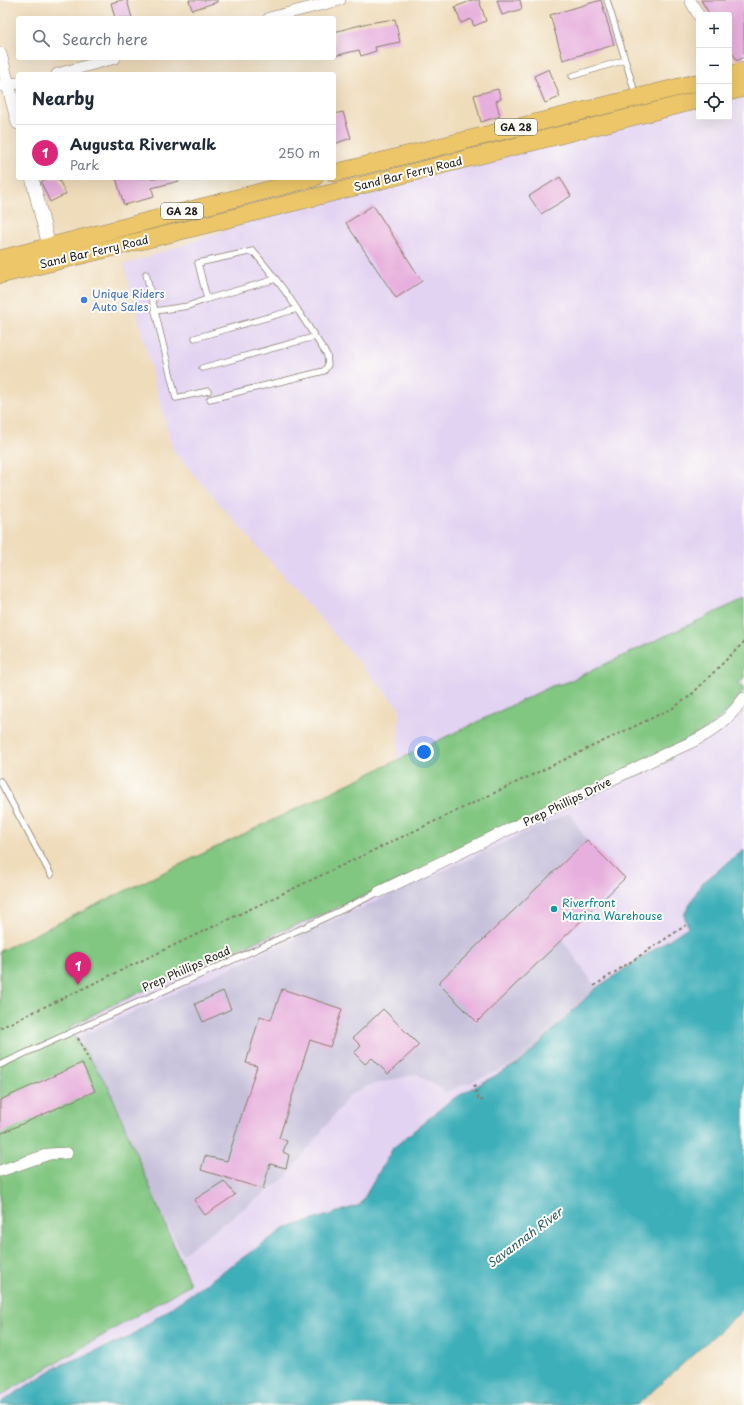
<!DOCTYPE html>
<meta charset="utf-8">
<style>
:root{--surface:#fff;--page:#f6f6f7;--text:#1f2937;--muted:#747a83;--line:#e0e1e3;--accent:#db2777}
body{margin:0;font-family:"Playpen Sans",sans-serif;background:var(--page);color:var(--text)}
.controls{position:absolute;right:12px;top:12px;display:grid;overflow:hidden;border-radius:4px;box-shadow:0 4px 16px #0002}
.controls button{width:36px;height:36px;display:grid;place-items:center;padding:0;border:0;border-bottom:1px solid var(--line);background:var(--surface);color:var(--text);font:20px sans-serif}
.you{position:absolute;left:424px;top:752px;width:14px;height:14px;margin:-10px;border:3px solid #fff;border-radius:50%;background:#1a73e8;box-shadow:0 0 0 6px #1a73e833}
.badge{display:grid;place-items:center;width:26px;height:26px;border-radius:50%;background:var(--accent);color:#fff;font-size:13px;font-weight:700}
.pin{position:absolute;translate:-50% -33px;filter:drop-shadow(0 1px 2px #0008)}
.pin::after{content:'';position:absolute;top:21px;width:14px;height:12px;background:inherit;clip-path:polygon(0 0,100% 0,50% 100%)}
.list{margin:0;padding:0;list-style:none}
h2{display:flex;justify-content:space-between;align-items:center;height:52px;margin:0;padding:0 16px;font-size:17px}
h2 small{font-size:13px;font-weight:400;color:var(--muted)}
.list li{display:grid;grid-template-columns:26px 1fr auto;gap:12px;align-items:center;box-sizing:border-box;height:56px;padding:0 16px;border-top:1px solid var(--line)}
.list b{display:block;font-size:15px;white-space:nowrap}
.list p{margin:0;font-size:13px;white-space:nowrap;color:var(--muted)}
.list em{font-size:13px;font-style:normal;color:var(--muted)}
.icon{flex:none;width:22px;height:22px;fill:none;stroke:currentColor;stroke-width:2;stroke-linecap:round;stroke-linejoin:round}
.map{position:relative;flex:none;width:744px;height:1405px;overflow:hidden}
.search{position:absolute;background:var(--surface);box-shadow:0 4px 16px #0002;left:16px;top:16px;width:320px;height:44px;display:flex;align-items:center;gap:10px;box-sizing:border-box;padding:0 14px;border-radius:4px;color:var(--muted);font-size:15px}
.panel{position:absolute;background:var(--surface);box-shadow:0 4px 16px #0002;left:16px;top:72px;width:320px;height:108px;border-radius:4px}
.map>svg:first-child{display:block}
.built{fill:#e3d3f2}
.industrial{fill:#c6c0da}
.green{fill:#81c681;stroke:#4e714e}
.water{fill:#3eafb9;stroke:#2d666a}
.building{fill:#e7afdd}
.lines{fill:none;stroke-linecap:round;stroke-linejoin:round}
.service-casing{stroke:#867c6c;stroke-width:7}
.minor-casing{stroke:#867c6c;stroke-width:12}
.tertiary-casing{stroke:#867c6c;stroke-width:14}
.primary-casing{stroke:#867c6c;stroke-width:18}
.path{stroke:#867c6c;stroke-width:2;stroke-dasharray:3 3;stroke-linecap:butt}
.service{stroke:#fff;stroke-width:5.5}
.minor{stroke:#fff;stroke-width:11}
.tertiary{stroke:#fff;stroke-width:13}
.primary{stroke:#ecc669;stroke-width:17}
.shop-dot{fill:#3f7fe0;stroke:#fdfcf7;stroke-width:1.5}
.culture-dot{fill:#0f9aa8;stroke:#fdfcf7;stroke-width:1.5}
.labels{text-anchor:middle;stroke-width:4;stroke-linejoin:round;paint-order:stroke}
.shield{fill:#fdfcf7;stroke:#605f5e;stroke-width:1}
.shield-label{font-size:10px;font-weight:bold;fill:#1c1c1c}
.street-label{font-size:11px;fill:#1c1c1c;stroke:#fdfcf7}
.shop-label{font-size:11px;fill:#366cbe;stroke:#fdfcf7;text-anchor:start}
.culture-label{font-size:11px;fill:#0d838f;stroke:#fdfcf7;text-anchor:start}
.water-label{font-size:12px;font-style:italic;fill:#2b5e63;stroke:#fdfcf7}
</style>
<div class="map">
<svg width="744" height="1405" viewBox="0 0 744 1405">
<rect width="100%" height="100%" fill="#fdfcf7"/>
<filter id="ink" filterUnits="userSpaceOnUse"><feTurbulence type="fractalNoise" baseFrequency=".025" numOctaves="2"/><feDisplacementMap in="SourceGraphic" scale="8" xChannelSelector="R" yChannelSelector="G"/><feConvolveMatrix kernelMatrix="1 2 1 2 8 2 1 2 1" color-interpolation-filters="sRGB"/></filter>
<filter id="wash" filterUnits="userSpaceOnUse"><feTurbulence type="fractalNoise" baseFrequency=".012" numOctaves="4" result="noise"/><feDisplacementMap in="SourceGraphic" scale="16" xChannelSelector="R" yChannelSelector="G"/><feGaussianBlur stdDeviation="0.9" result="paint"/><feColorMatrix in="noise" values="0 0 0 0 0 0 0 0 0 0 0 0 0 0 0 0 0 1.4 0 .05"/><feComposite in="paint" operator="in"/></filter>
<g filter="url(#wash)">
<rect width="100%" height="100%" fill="#efdcbb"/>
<polygon class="built" points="744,77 744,940 564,1132 0,1405 0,1002 396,770 400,709 173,451 124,265 297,206 699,90 699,117 729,117 729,81"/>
<polygon class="industrial" points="569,813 587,840 625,878 562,939 596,988 522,1061 446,1092 417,1074 370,1085 350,1095 285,1178 182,1254 79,1037"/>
<polygon class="green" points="744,599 744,678 739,683 744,690 732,707 707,729 668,749 672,759 312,919 210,960 104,1009 69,1028 108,1086 190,1284 0,1396 0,951 552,686 565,683"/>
<polygon class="water" points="744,850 744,1309 637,1405 0,1405 0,1403 56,1367 126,1339 284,1229 360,1205 393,1148 451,1100 522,1061 596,988 688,927 684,915 701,884"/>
<g id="blocks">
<g class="building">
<polygon points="122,0 127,0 132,18 115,18 111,3"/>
<polygon points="189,0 217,0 217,2 192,10"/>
<polygon points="473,0 479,0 486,21 474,26 471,19 461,23 455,7"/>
<polygon points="497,0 520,0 522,9 502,15"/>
<polygon points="601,0 614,45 563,60 550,15"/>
<polygon points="701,0 744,0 744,57 737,61 729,47 729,15 710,15"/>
<polygon points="395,19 400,42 375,47 376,51 361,56 359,50 334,56 334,32 368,23"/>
<polygon points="549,69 560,97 545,103 534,76"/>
<polygon points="498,89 501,99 496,101 500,116 481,122 474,95"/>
<polygon points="343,112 351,138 334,144 334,114"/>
<polygon points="560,177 571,196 541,214 529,196"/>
<polygon points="49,178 58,178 66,194 50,202 41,182"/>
<polygon points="116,178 179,178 179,181 152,188 154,197 124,205"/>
<polygon points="373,205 422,281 396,298 346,223"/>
<polygon points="587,840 625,878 477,1022 438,983"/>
<polygon points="282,989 342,1009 330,1047 310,1040 279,1138 287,1141 283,1152 289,1155 286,1168 270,1164 263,1189 201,1170 205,1156 227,1161 257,1066 246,1063 260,1016 271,1020"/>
<polygon points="223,991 231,1009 203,1022 195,1004"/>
<polygon points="383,1009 419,1045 388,1074 372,1058 365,1064 354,1053 361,1046 353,1038"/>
<polygon points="82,1063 95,1091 0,1134 0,1100"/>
<polygon points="224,1181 235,1195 205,1215 194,1200"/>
</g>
</g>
</g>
<g filter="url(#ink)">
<use href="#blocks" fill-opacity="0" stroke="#867c6c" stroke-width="1"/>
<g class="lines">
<g class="service-casing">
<g id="service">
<polyline points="607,0 636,96"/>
<polyline points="572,76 625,60"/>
<polyline points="146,274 155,311"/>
<path d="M276,279L207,299L198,263L253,251C269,270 284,288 297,309"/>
<polyline points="207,299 188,306 155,311 176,398 208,391"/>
<polyline points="195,338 297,309 327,355 328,365 324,371 210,399"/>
<polyline points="202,368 314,337"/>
<polyline points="0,781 51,875"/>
<path d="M0,1065C126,1006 254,953 379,892"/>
</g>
</g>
<g class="minor-casing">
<g id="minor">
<polyline points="690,0 699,16"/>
<polyline points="269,18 340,0"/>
<polyline points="57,74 115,58"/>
<polyline points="0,86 18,83"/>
<path d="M379,892L667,753C701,739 722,729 744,698"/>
<polyline points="0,1171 49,1154 67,1153"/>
</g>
</g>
<g class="tertiary-casing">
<g id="tertiary">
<polyline points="0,54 18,123"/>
<polyline points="32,178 51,254"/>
</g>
</g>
<g class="primary-casing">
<g id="primary">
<polyline points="729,75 744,71"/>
<polyline points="729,92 744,88"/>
<polyline points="334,173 699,82"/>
<polyline points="0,259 314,178"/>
<polyline points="0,275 169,234 699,100"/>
</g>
</g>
<g class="path">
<polyline points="594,986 688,924"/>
<polyline points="0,1028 673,708 690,696 744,642"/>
<polyline points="78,1038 91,1065"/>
<polyline points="474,1085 479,1101 485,1099"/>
</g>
<use href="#service" class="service"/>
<use href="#minor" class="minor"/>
<use href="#tertiary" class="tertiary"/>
<use href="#primary" class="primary"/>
</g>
</g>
<circle class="shop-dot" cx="84" cy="300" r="4"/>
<circle class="culture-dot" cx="554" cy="909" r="4"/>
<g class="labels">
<g class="shield">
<rect x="495" y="119" width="42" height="16" rx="3"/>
<rect x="161" y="203" width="42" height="16" rx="3"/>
</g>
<g class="shield-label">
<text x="516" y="131">GA 28</text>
<text x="182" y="215">GA 28</text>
</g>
<g class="street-label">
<text transform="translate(408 174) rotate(-14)" y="4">Sand Bar Ferry Road</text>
<text transform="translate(94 252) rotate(-13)" y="4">Sand Bar Ferry Road</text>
<text transform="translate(567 802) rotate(-26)" y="4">Prep Phillips Drive</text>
<text transform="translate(186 969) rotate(-24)" y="4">Prep Phillips Road</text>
</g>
<g class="shop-label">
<text x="92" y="298">Unique Riders<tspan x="92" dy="13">Auto Sales</tspan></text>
</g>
<g class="culture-label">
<text x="562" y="907">Riverfront<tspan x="562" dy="13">Marina Warehouse</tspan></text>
</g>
<g class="water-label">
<text transform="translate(525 1238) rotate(-37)" y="4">Savannah River</text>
</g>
</g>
</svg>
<div class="controls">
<button>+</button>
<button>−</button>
<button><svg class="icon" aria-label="locate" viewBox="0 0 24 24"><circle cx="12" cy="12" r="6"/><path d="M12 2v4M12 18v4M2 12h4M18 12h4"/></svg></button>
</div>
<div class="you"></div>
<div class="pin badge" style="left:78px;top:985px">1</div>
<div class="search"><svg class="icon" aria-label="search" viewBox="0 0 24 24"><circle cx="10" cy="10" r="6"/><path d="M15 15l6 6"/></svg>Search here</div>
<section class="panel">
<h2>Nearby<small></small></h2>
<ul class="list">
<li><span class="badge">1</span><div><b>Augusta Riverwalk</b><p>Park</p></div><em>250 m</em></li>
</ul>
</section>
</div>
